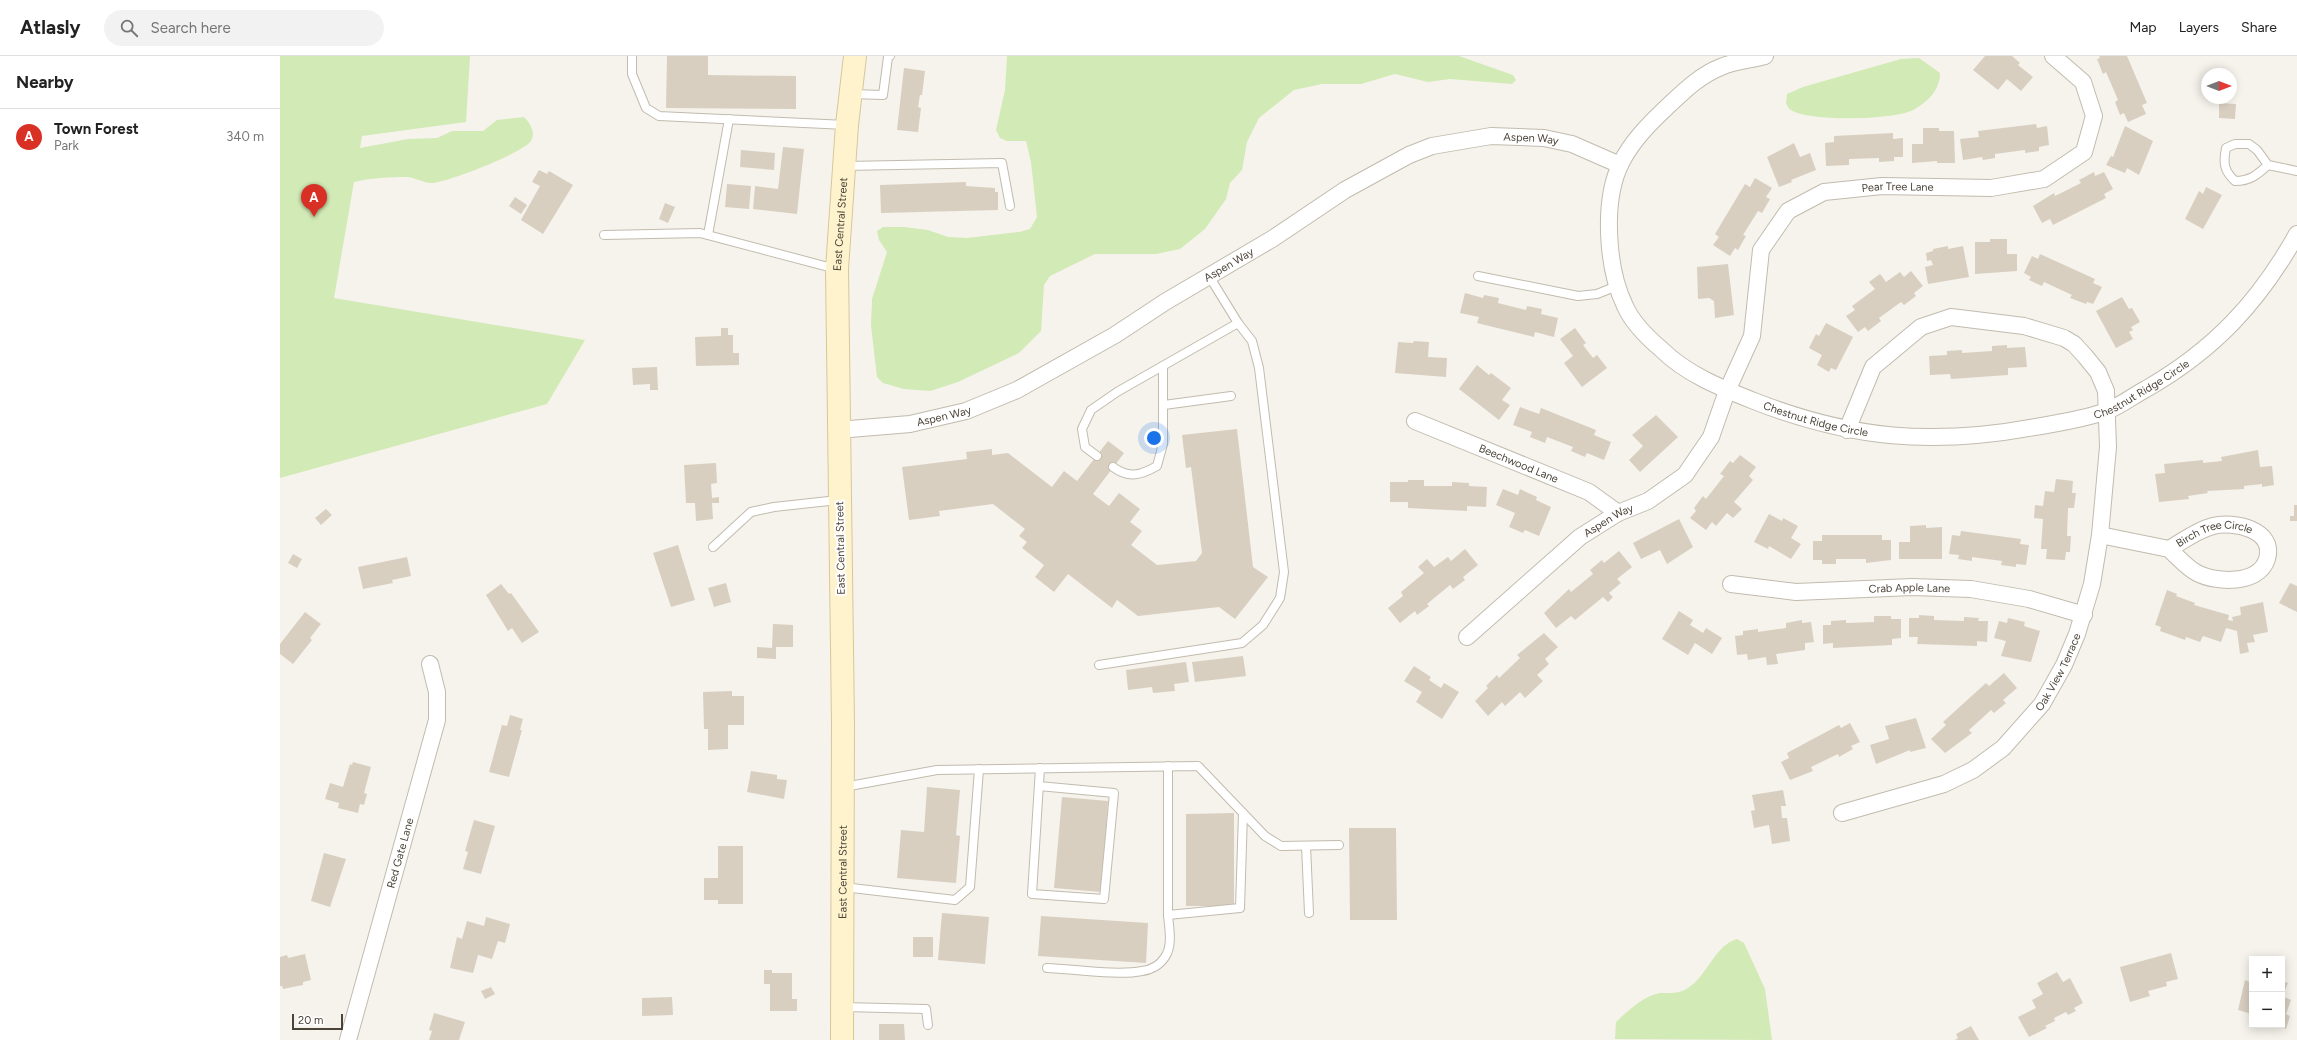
<!DOCTYPE html>
<meta charset="utf-8">
<style>
:root{--surface:#fff;--page:#f2f2f2;--text:#222;--muted:#767676;--line:#e0e0e0;--accent:#d93025}
body{margin:0;font-family:Figtree,sans-serif;background:var(--page);color:var(--text)}
.controls{position:absolute;right:12px;bottom:12px;display:grid;overflow:hidden;border-radius:0px;box-shadow:0 2px 10px #0003}
.controls button{width:36px;height:36px;display:grid;place-items:center;padding:0;border:0;border-bottom:1px solid var(--line);background:var(--surface);color:var(--text);font:20px sans-serif}
.compass{position:absolute;left:1921px;top:12px;width:36px;height:36px;border-radius:50%;background:var(--surface);box-shadow:0 2px 10px #0003;rotate:90deg}
.scale{position:absolute;left:12px;bottom:10px;width:51px;box-sizing:border-box;padding-left:4px;border:2px solid #4b4439;border-top:0;font-size:11px;line-height:14px;white-space:nowrap;color:#4b4439;-webkit-text-stroke:3px #fff;paint-order:stroke}
.you{position:absolute;left:874px;top:382px;width:14px;height:14px;margin:-10px;border:3px solid #fff;border-radius:50%;background:#1a73e8;box-shadow:0 0 0 6px #1a73e833}
.badge{display:grid;place-items:center;width:26px;height:26px;border-radius:50%;background:var(--accent);color:#fff;font-size:13px;font-weight:700}
.pin{position:absolute;translate:-50% -33px;filter:drop-shadow(0 1px 2px #0008)}
.pin::after{content:'';position:absolute;top:21px;width:14px;height:12px;background:inherit;clip-path:polygon(0 0,100% 0,50% 100%)}
.list{margin:0;padding:0;list-style:none}
h2{display:flex;justify-content:space-between;align-items:center;height:52px;margin:0;padding:0 16px;font-size:17px}
h2 small{font-size:13px;font-weight:400;color:var(--muted)}
.list li{display:grid;grid-template-columns:26px 1fr auto;gap:12px;align-items:center;box-sizing:border-box;height:56px;padding:0 16px;border-top:1px solid var(--line)}
.list b{display:block;font-size:15px;white-space:nowrap}
.list p{margin:0;font-size:13px;white-space:nowrap;color:var(--muted)}
.list em{font-size:13px;font-style:normal;color:var(--muted)}
.icon{flex:none;width:22px;height:22px;fill:none;stroke:currentColor;stroke-width:2;stroke-linecap:round;stroke-linejoin:round}
.map{position:relative;flex:none;width:2017px;height:984px;overflow:hidden}
header{display:flex;align-items:center;gap:24px;box-sizing:border-box;height:56px;padding:0 20px;background:var(--surface);border-bottom:1px solid var(--line)}
header strong{font-size:19px}
nav{display:flex;gap:22px;margin-inline-start:auto;font-size:14px}
.search{width:280px;height:36px;background:var(--page);display:flex;align-items:center;gap:10px;box-sizing:border-box;padding:0 14px;border-radius:22px;color:var(--muted);font-size:15px}
main{display:flex}
aside{flex:1;background:var(--surface)}
.map>svg:first-child{display:block}
.green{fill:#d2eab5}
.building{fill:#d8cfc1}
.lines{fill:none;stroke-linecap:round;stroke-linejoin:round}
.service-casing{stroke:#c2bbae;stroke-width:10}
.minor-casing{stroke:#c2bbae;stroke-width:18}
.secondary-casing{stroke:#d6c79b;stroke-width:24}
.service{stroke:#fff;stroke-width:8}
.minor{stroke:#fff;stroke-width:16}
.secondary{stroke:#fff3cd;stroke-width:22}
.labels{text-anchor:middle;stroke-width:4;stroke-linejoin:round;paint-order:stroke}
.street-label{font-size:11px;fill:#4b4439;stroke:#fff}
</style>
<header>
<strong>Atlasly</strong>
<div class="search"><svg class="icon" aria-label="search" viewBox="0 0 24 24"><circle cx="10" cy="10" r="6"/><path d="M15 15l6 6"/></svg>Search here</div>
<nav><a>Map</a><a>Layers</a><a>Share</a></nav>
</header>
<main>
<aside>
<h2>Nearby<small></small></h2>
<ul class="list">
<li><span class="badge">A</span><div><b>Town Forest</b><p>Park</p></div><em>340 m</em></li>
</ul>
</aside>
<div class="map">
<svg width="2017" height="984" viewBox="0 0 2017 984">
<rect width="100%" height="100%" fill="#f6f3ec"/>
<g class="green">
<path d="M0,0H190L186,66L82,80L80,92L128,83L157,82L172,75H203L217,64L244,61C250,67 256,76 251,85C243,97 164,128 150,127C142,126 134,121 126,121C110,121 90,122 74,126L54,242L305,284L267,348L0,422Z"/>
<polygon points="727,0 1179,0 1233,19 1236,24 1232,28 1170,23 1148,26 1115,18 1081,28 1042,28 1014,34 979,62 967,86 962,114 950,127 946,143 925,173 900,193 876,198 815,198 770,220 764,229 761,275 739,297 678,326 650,335 624,333 603,327 597,321 591,270 592,243 607,196 599,184 597,175 603,171 624,171 648,174 668,181 687,182 739,176 750,173 757,161 751,106 746,85 727,85 720,82 716,74 725,34"/>
<path d="M1639,2L1660,17C1660,34 1648,46 1633,54C1614,64 1529,66 1511,54C1509,53 1507,50 1506,47L1507,38L1523,31L1621,3Z"/>
<path d="M1457,883L1464,887L1485,933L1492,984L1335,983L1336,966C1347,956 1359,944 1373,939C1384,934 1394,941 1408,932C1428,919 1435,889 1457,883Z"/>
</g>
<g class="building">
<polygon points="387,0 428,0 428,19 516,20 516,53 386,52"/>
<polygon points="1705,0 1732,0 1740,7 1738,9 1753,21 1741,35 1727,23 1718,34 1693,14"/>
<polygon points="1819,0 1847,0 1867,47 1862,49 1866,58 1848,66 1844,57 1840,59 1835,46 1838,44 1826,16 1823,18 1817,3 1820,2"/>
<polygon points="624,12 645,15 642,39 640,39 638,51 641,52 638,76 617,74"/>
<polygon points="1939,47 1956,48 1955,63 1939,62"/>
<polygon points="1756,68 1757,72 1767,70 1769,89 1759,91 1759,95 1745,97 1745,94 1715,98 1715,102 1703,104 1702,101 1683,104 1680,83 1699,81 1698,75"/>
<polygon points="1845,70 1873,85 1859,119 1847,112 1845,117 1826,109 1831,100 1833,101"/>
<polygon points="1643,72 1659,72 1659,75 1674,75 1675,107 1657,107 1657,105 1632,107 1632,88 1643,88"/>
<polygon points="1613,77 1613,83 1623,82 1623,101 1614,101 1614,105 1599,106 1599,102 1569,103 1569,109 1546,110 1545,87 1554,86 1554,80"/>
<polygon points="1514,87 1520,101 1530,97 1536,114 1511,124 1512,126 1499,131 1487,101"/>
<polygon points="503,91 524,93 517,158 473,153 475,130 498,133"/>
<polygon points="461,94 495,97 494,114 460,111"/>
<polygon points="259,114 267,118 269,115 293,129 263,178 241,164 260,130 252,126"/>
<polygon points="1814,116 1815,120 1824,116 1833,133 1824,138 1826,142 1773,169 1770,163 1762,167 1753,150 1774,137 1775,140 1801,127 1799,124"/>
<polygon points="1475,122 1492,132 1486,141 1490,143 1482,157 1478,155 1463,179 1466,180 1458,194 1455,192 1450,200 1433,189 1439,181 1435,178 1465,128 1470,131"/>
<polygon points="686,126 686,130 715,132 715,136 718,136 718,154 601,157 600,129"/>
<polygon points="447,128 471,130 469,153 445,151"/>
<polygon points="1926,131 1942,139 1923,173 1905,163 1919,135 1923,138"/>
<polygon points="235,141 247,149 241,158 229,150"/>
<polygon points="385,147 395,151 388,167 379,163"/>
<polygon points="1710,183 1727,183 1727,198 1737,198 1737,215 1695,218 1695,186 1710,186"/>
<polygon points="1668,190 1668,193 1683,190 1689,221 1648,228 1645,211 1653,209 1651,204 1647,205 1646,197 1653,195 1653,193"/>
<polygon points="1760,198 1815,223 1813,227 1822,231 1813,248 1807,246 1806,248 1790,242 1792,239 1764,226 1762,230 1749,224 1751,221 1744,217 1752,200 1758,203"/>
<polygon points="1448,208 1454,259 1435,262 1434,245 1429,242 1418,243 1417,211"/>
<polygon points="1631,215 1643,230 1634,237 1636,240 1624,249 1621,246 1599,262 1601,265 1588,275 1585,271 1578,276 1566,260 1575,254 1572,250 1595,233 1589,226 1600,218 1606,226 1620,216 1624,221"/>
<polygon points="1185,237 1203,242 1204,239 1219,242 1218,247 1246,254 1247,250 1262,253 1261,258 1278,262 1274,281 1255,276 1254,281 1197,267 1199,261 1180,257"/>
<polygon points="1842,241 1849,253 1852,252 1860,266 1851,271 1853,274 1849,276 1853,283 1836,292 1816,255"/>
<polygon points="1546,267 1573,281 1556,314 1551,312 1549,316 1537,309 1542,299 1529,292 1536,278 1539,280"/>
<polygon points="441,272 448,272 448,279 453,279 453,297 459,297 459,309 416,310 415,281 441,280"/>
<polygon points="1295,272 1306,287 1303,289 1313,302 1317,299 1327,312 1302,331 1284,307 1293,300 1280,283"/>
<polygon points="1134,285 1149,286 1148,301 1167,302 1166,321 1115,317 1118,286 1133,287"/>
<polygon points="1727,289 1727,292 1745,291 1747,311 1728,312 1728,319 1671,323 1670,318 1650,319 1649,300 1667,299 1667,295 1682,294 1682,297 1712,295 1712,290"/>
<polygon points="1197,309 1209,319 1211,317 1231,332 1222,344 1230,349 1219,364 1179,333"/>
<polygon points="377,311 378,334 370,334 370,328 353,329 352,312"/>
<polygon points="1240,351 1259,358 1261,352 1316,374 1314,379 1331,386 1324,404 1307,397 1305,401 1291,395 1293,391 1267,381 1265,387 1250,381 1252,376 1233,369"/>
<polygon points="1376,359 1398,381 1360,416 1349,404 1363,390 1352,379"/>
<polygon points="957,373 973,511 988,521 955,563 939,551 858,560 837,544 832,552 788,518 774,536 755,521 764,509 742,492 747,486 739,480 745,473 713,448 659,455 660,460 629,464 622,411 687,403 686,396 712,393 712,399 728,397 772,431 784,415 797,425 828,385 844,397 813,438 829,450 839,437 860,453 850,466 862,475 851,489 877,509 916,505 922,497 911,411 906,412 902,379"/>
<polygon points="1978,394 1980,411 1992,410 1994,429 1982,431 1982,428 1964,430 1964,433 1927,435 1928,437 1908,440 1909,443 1879,446 1875,418 1885,417 1884,408 1923,404 1923,407 1942,405 1941,401"/>
<polygon points="1460,399 1476,411 1469,420 1473,424 1454,446 1462,453 1453,462 1447,457 1436,470 1432,466 1426,474 1410,462 1416,455 1414,452 1423,440 1426,443 1444,420 1440,418 1450,405 1453,407"/>
<polygon points="436,407 437,427 431,428 432,442 439,441 439,447 432,447 433,463 416,465 415,447 406,447 404,409"/>
<polygon points="1776,423 1793,425 1792,437 1796,437 1794,452 1788,452 1787,480 1791,480 1790,496 1786,496 1785,504 1766,503 1767,493 1761,493 1763,463 1754,462 1755,449 1763,450 1765,435 1774,436"/>
<polygon points="1128,424 1144,424 1144,430 1172,430 1172,426 1189,427 1189,430 1207,431 1206,451 1187,450 1187,455 1128,452 1128,446 1110,446 1110,426 1128,426"/>
<polygon points="1223,433 1238,439 1240,433 1257,441 1256,444 1271,451 1259,480 1245,474 1243,477 1229,471 1235,457 1216,449"/>
<polygon points="2014,449 2017,449 2017,465 2010,465 2010,460 2014,460"/>
<polygon points="46,453 52,459 41,469 35,462"/>
<polygon points="1489,458 1502,465 1503,462 1518,470 1511,482 1521,488 1511,503 1489,490 1488,493 1474,486"/>
<polygon points="1399,463 1413,491 1387,508 1380,494 1361,503 1353,487"/>
<polygon points="1646,469 1646,472 1662,471 1662,503 1619,503 1619,486 1630,486 1630,470"/>
<polygon points="1681,475 1741,483 1740,488 1749,489 1746,509 1736,508 1736,511 1721,509 1722,505 1692,501 1692,505 1678,503 1679,499 1669,498 1672,479 1680,480"/>
<polygon points="1542,479 1602,479 1602,484 1611,484 1611,504 1586,507 1586,503 1556,503 1556,508 1542,508 1542,504 1533,504 1533,485 1542,485"/>
<polygon points="398,489 415,544 391,551 373,497"/>
<polygon points="1185,493 1198,509 1183,521 1185,524 1173,533 1170,529 1147,548 1149,550 1137,559 1135,555 1120,567 1108,552 1123,540 1121,536 1144,517 1138,511 1147,503 1154,511 1168,501 1171,505"/>
<polygon points="1339,495 1352,511 1337,523 1341,527 1329,537 1333,541 1328,546 1323,541 1295,564 1291,560 1276,572 1264,557 1289,533 1291,536 1313,518 1310,514 1322,504 1324,507"/>
<polygon points="13,498 22,503 17,512 8,507"/>
<polygon points="127,501 131,520 112,524 113,527 83,533 78,511"/>
<polygon points="446,527 451,546 434,551 428,532"/>
<polygon points="2010,527 2017,530 2017,556 1999,547"/>
<polygon points="221,528 229,538 231,537 259,576 242,587 232,572 228,575 206,539"/>
<polygon points="1887,534 1897,538 1896,540 1915,547 1914,549 1949,559 1948,564 1953,565 1952,561 1961,559 1960,551 1983,546 1988,576 1973,579 1975,586 1967,587 1969,596 1960,598 1957,575 1946,572 1941,586 1923,580 1920,586 1906,581 1905,584 1880,575 1881,571 1875,569"/>
<polygon points="1399,555 1413,564 1410,569 1423,577 1426,572 1442,582 1432,598 1415,587 1408,599 1382,583"/>
<polygon points="25,556 41,568 30,582 32,584 13,608 0,598 0,588"/>
<polygon points="1639,559 1654,560 1654,564 1684,565 1684,561 1699,562 1698,565 1708,565 1707,586 1697,585 1697,590 1637,588 1638,581 1629,581 1629,562 1639,562"/>
<polygon points="1594,560 1611,560 1611,563 1621,563 1621,582 1612,583 1612,589 1553,592 1553,587 1543,588 1543,569 1551,569 1551,565 1566,564 1566,567 1594,566"/>
<polygon points="1728,562 1745,566 1744,570 1760,575 1751,606 1721,600 1726,585 1714,582 1719,565 1727,567"/>
<polygon points="1522,564 1522,567 1531,566 1534,586 1525,587 1525,594 1496,598 1498,608 1487,609 1486,601 1468,604 1467,598 1457,599 1455,580 1463,579 1463,575 1478,573 1478,576 1506,572 1506,567"/>
<polygon points="493,568 513,569 513,591 496,591 496,603 477,602 477,591 492,592"/>
<polygon points="1264,577 1278,591 1265,603 1269,608 1257,619 1263,625 1245,642 1240,636 1225,650 1222,646 1208,660 1195,645 1208,632 1206,630 1217,619 1219,622 1240,602 1237,599"/>
<polygon points="963,600 966,620 915,626 912,606"/>
<polygon points="906,606 909,626 894,628 895,635 873,637 872,631 848,634 846,614"/>
<polygon points="1134,610 1151,621 1149,624 1161,632 1164,627 1179,636 1162,663 1136,646 1142,636 1124,625"/>
<polygon points="1724,617 1737,632 1723,644 1726,647 1714,657 1711,654 1689,674 1692,677 1665,697 1651,683 1666,669 1663,666 1706,627 1709,630"/>
<polygon points="452,635 452,640 464,640 464,669 448,669 448,693 428,694 428,673 424,673 423,636"/>
<polygon points="230,659 243,663 240,674 242,674 229,721 209,716 222,669 227,670"/>
<polygon points="1636,662 1646,692 1630,696 1630,694 1596,708 1590,689 1609,683 1605,670"/>
<polygon points="1570,667 1580,686 1571,690 1573,693 1559,701 1558,698 1531,711 1533,715 1510,724 1501,706 1509,702 1507,697 1559,669 1561,672"/>
<polygon points="73,706 91,711 84,737 87,738 84,749 80,748 78,757 58,752 59,747 45,743 50,727 63,731 70,708 72,709"/>
<polygon points="471,715 497,719 497,723 507,724 504,743 467,736"/>
<polygon points="647,731 680,734 676,779 680,780 676,827 617,822 621,774 644,776"/>
<polygon points="1503,734 1506,750 1501,750 1502,762 1507,762 1510,785 1492,788 1489,769 1474,772 1471,755 1475,754 1472,739"/>
<polygon points="782,741 828,745 821,836 774,832"/>
<polygon points="954,757 954,850 906,850 906,758"/>
<polygon points="194,764 215,770 201,818 183,813 188,796 185,795"/>
<polygon points="1069,772 1116,772 1117,864 1070,864"/>
<polygon points="438,790 463,790 463,848 438,848 438,844 424,844 424,822 438,822"/>
<polygon points="44,797 66,803 50,851 31,845"/>
<polygon points="662,857 709,861 705,908 658,904"/>
<polygon points="761,860 868,867 866,907 758,900"/>
<polygon points="206,861 230,868 225,887 218,885 212,903 198,899 193,917 170,912 177,881 182,883 187,865 204,870"/>
<rect x="633" y="881" width="20" height="20"/>
<polygon points="1891,897 1898,923 1886,926 1887,930 1868,935 1870,940 1850,946 1840,911"/>
<polygon points="25,898 31,924 23,926 23,929 3,933 2,930 0,930 0,901 7,899 8,902"/>
<polygon points="484,914 492,914 492,917 512,917 512,943 517,943 517,955 490,955 490,928 484,928"/>
<polygon points="1777,916 1783,926 1790,922 1803,947 1794,952 1796,955 1788,959 1786,956 1774,962 1775,965 1765,970 1767,972 1749,981 1738,961 1756,952 1752,944 1763,938 1757,927"/>
<polygon points="1965,924 1972,927 1972,958 1958,954"/>
<polygon points="2002,925 2008,927 2002,940 2011,944 2006,958 2010,960 2006,973 1996,969 2002,969"/>
<polygon points="211,931 215,938 205,943 201,935"/>
<polygon points="392,941 393,959 362,960 362,942"/>
<polygon points="154,957 185,966 179,984 149,984 152,975 149,974"/>
<polygon points="599,968 624,968 625,984 599,984"/>
<polygon points="1691,970 1699,984 1675,984 1678,982 1676,978"/>
</g>
<g class="lines">
<g class="service-casing">
<g id="service">
<polyline points="352,0 352,18 366,52 379,60 566,69"/>
<polyline points="571,38 603,39 608,1 610,0"/>
<path d="M1988,109C1977,119 1970,125 1955,125C1944,115 1943,107 1946,92L1955,88H1969L1977,94L1988,109L2017,115"/>
<polyline points="565,110 722,107 730,150"/>
<polyline points="324,179 420,177 556,213"/>
<polyline points="428,179 449,63"/>
<polyline points="1198,220 1298,240 1317,238 1337,230"/>
<polyline points="884,349 951,340"/>
<polyline points="817,400 805,391 802,373 811,354 837,336 958,267"/>
<path d="M833,411C849,423 861,419 877,410L883,388V310"/>
<polyline points="433,491 471,456 494,451 558,444"/>
<polyline points="819,609 962,587 983,569 1000,542 1004,516 979,312 972,285 958,267 929,220"/>
<polyline points="888,710 888,859 960,852 963,757"/>
<polyline points="759,730 834,737 824,843 752,838 760,712"/>
<polyline points="564,731 657,714 918,710 985,780 1001,790 1059,789"/>
<polyline points="1026,790 1029,857"/>
<polyline points="563,831 675,844 690,831 699,713"/>
<path d="M767,912C794,913 837,920 862,915C871,914 880,909 885,901C893,890 889,871 888,859"/>
<polyline points="563,951 646,953 648,969"/>
</g>
</g>
<g class="minor-casing">
<g id="minor">
<path id="s1" d="M1485,0C1471,4 1454,5 1441,11C1420,19 1403,36 1387,51C1369,68 1352,85 1341,107C1322,145 1327,213 1345,250C1352,266 1368,282 1381,293C1406,318 1441,332 1474,345C1571,383 1652,390 1755,371C1779,367 1804,363 1827,355C1840,350 1853,340 1866,333C1934,294 1979,246 2017,178"/>
<path id="s2" d="M1135,365L1309,436L1338,457"/>
<path id="s3" d="M558,374L630,368L686,355L737,334L835,279L885,246L992,183L1065,134L1129,99L1152,90L1211,80L1264,82L1292,88L1340,109"/>
<path id="s4" d="M1820,479L1889,493C1903,485 1917,474 1933,470C1953,465 1996,473 1987,503C1979,529 1936,527 1917,517C1906,511 1898,501 1889,493"/>
<path id="s5" d="M1451,528L1516,536L1632,531L1691,533L1749,543L1804,559"/>
<path id="s6" d="M1187,581L1300,481L1338,457L1368,445L1405,419L1431,381L1447,335L1472,280L1481,194L1508,155L1544,136L1602,130L1711,132L1764,123L1804,96L1814,60L1803,26L1773,0"/>
<path id="s7" d="M1562,757L1664,728L1693,714L1723,692L1762,648L1784,609L1797,578L1812,528L1820,479L1828,391L1826,335L1818,316L1805,300L1794,288L1784,282L1744,270L1671,261L1641,271L1593,311L1567,374"/>
<path id="s8" d="M68,984L157,664V636L150,608"/>
</g>
</g>
<g class="secondary-casing">
<g id="secondary">
<path id="s9" d="M562,984L563,668L557,213L567,69L575,0"/>
</g>
</g>
<use href="#service" class="service"/>
<use href="#minor" class="minor"/>
<use href="#secondary" class="secondary"/>
</g>
<g class="labels">
<g class="street-label">
<text dy="4" stroke="none"><textPath href="#s3" startOffset="767">Aspen Way</textPath></text>
<text dy="4" stroke="none"><textPath href="#s6" startOffset="677">Pear Tree Lane</textPath></text>
<text dy="4" stroke="none"><textPath href="#s9" startOffset="816">East Central Street</textPath></text>
<text dy="4" stroke="none"><textPath href="#s3" startOffset="431">Aspen Way</textPath></text>
<text dy="4" stroke="none"><textPath href="#s1" startOffset="897">Chestnut Ridge Circle</textPath></text>
<text dy="4" stroke="none"><textPath href="#s3" startOffset="107">Aspen Way</textPath></text>
<text dy="4" stroke="none"><textPath href="#s1" startOffset="561">Chestnut Ridge Circle</textPath></text>
<text dy="4" stroke="none"><textPath href="#s2" startOffset="112">Beechwood Lane</textPath></text>
<text dy="4" stroke="none"><textPath href="#s6" startOffset="184">Aspen Way</textPath></text>
<text dy="4" stroke="none"><textPath href="#s4" startOffset="120">Birch Tree Circle</textPath></text>
<text transform="translate(560 492) rotate(-91)" y="4">East Central Street</text>
<text dy="4" stroke="none"><textPath href="#s5" startOffset="179">Crab Apple Lane</textPath></text>
<text dy="4" stroke="none"><textPath href="#s7" startOffset="270">Oak View Terrace</textPath></text>
<text dy="4" stroke="none"><textPath href="#s8" startOffset="194">Red Gate Lane</textPath></text>
<text dy="4" stroke="none"><textPath href="#s9" startOffset="168">East Central Street</textPath></text>
</g>
</g>
</svg>
<div class="controls">
<button>+</button>
<button>−</button>
</div>
<svg class="compass" viewBox="-18 -18 36 36"><path d="M0-13l5 13h-10z" fill="#e53935"/><path d="M0 13l5-13h-10z" fill="#767676"/></svg>
<div class="scale">20 m</div>
<div class="you"></div>
<div class="pin badge" style="left:34px;top:161px">A</div>
</div>
</main>
